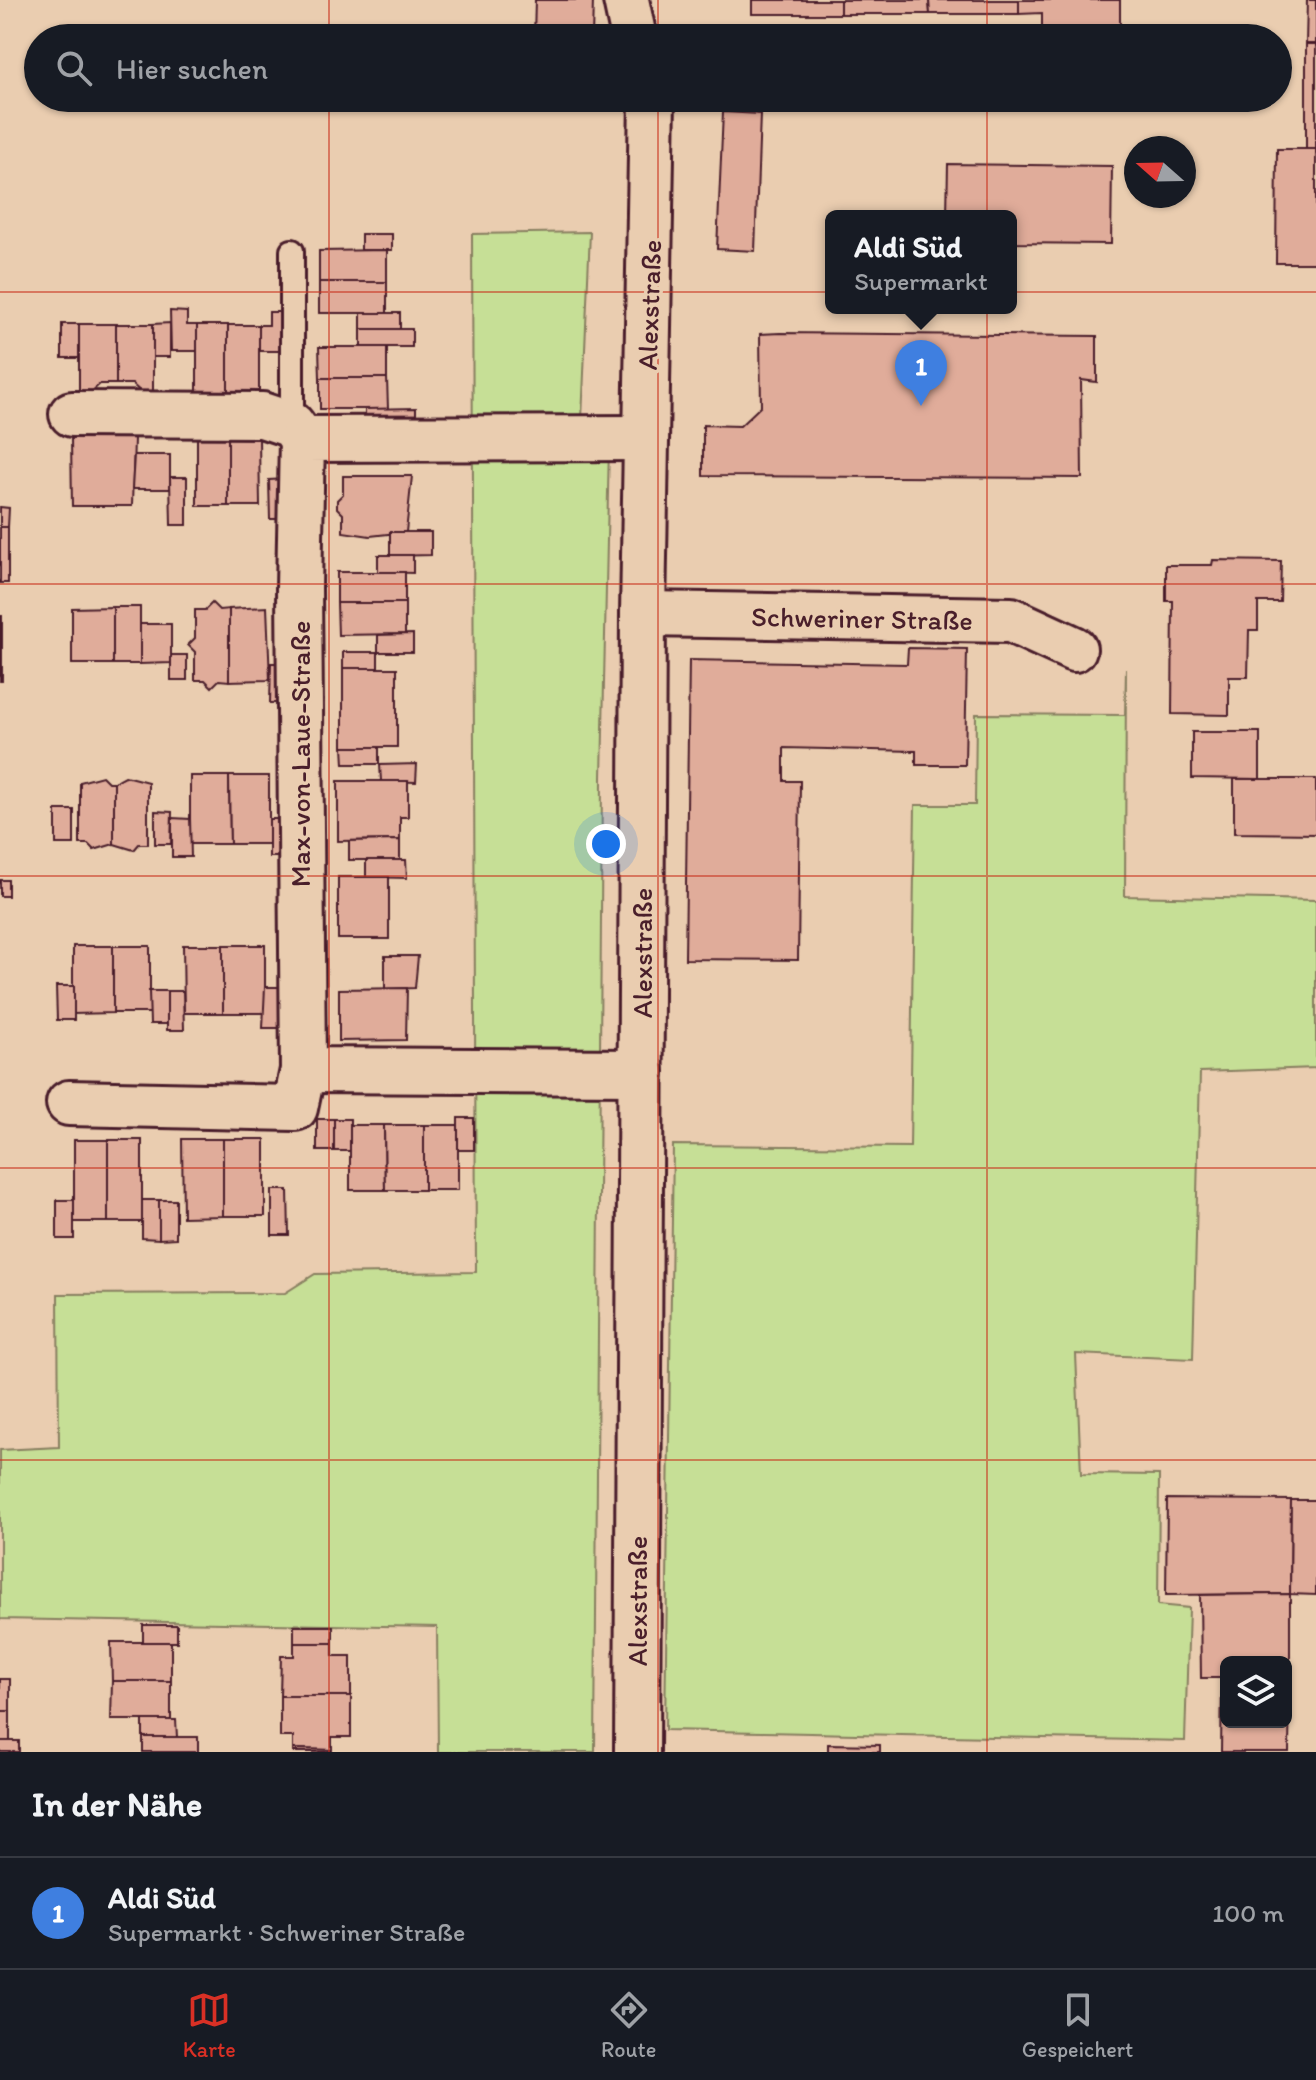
<!DOCTYPE html>
<html lang="de">
<meta charset="utf-8">
<style>
:root{--surface:#171b24;--page:#242831;--text:#f1f3f6;--muted:#9ea1a6;--line:#363941;--accent:#d93025}
body{margin:0;font-family:Itim,sans-serif;background:var(--page);color:var(--text)}
.controls{position:absolute;right:24px;bottom:24px;display:grid;overflow:hidden;border-radius:12px;box-shadow:0 2px 6px #0004}
.controls button{width:72px;height:72px;display:grid;place-items:center;padding:0;border:0;border-bottom:2px solid var(--line);background:var(--surface);color:var(--text);font:40px sans-serif}
.compass{position:absolute;left:1124px;top:136px;width:72px;height:72px;border-radius:50%;background:var(--surface);box-shadow:0 2px 6px #0004;rotate:290deg}
.you{position:absolute;left:606px;top:844px;width:28px;height:28px;margin:-20px;border:6px solid #fff;border-radius:50%;background:#1a73e8;box-shadow:0 0 0 12px #1a73e833}
.badge{display:grid;place-items:center;width:52px;height:52px;border-radius:50%;background:var(--accent);color:#fff;font-size:26px;font-weight:700}
.pin{position:absolute;translate:-50% -66px;filter:drop-shadow(0 2px 4px #0008)}
.pin::after{content:'';position:absolute;top:42px;width:28px;height:24px;background:inherit;clip-path:polygon(0 0,100% 0,50% 100%)}
.popup{position:absolute;left:825px;top:210px;width:192px;height:104px;box-sizing:border-box;display:grid;place-content:center;border-radius:12px;background:var(--surface);filter:drop-shadow(0 2px 6px #0005);font-size:26px;white-space:nowrap;color:var(--muted)}
.popup b{font-size:30px;color:var(--text)}
.popup::after{content:'';position:absolute;left:50%;top:100%;margin-left:-16px;border:16px solid transparent;border-top-color:var(--surface)}
.list{margin:0;padding:0;list-style:none}
h2{display:flex;justify-content:space-between;align-items:center;height:104px;margin:0;padding:0 32px;font-size:34px}
h2 small{font-size:26px;font-weight:400;color:var(--muted)}
.list li{display:grid;grid-template-columns:52px 1fr auto;gap:24px;align-items:center;box-sizing:border-box;height:112px;padding:0 32px;border-top:2px solid var(--line)}
.list b{display:block;font-size:30px;white-space:nowrap}
.list p{margin:0;font-size:26px;white-space:nowrap;color:var(--muted)}
.list em{font-size:26px;font-style:normal;color:var(--muted)}
.icon{flex:none;width:44px;height:44px;fill:none;stroke:currentColor;stroke-width:2;stroke-linecap:round;stroke-linejoin:round}
.map{position:relative;flex:none;width:1316px;height:1752px;overflow:hidden}
.search{position:absolute;background:var(--surface);box-shadow:0 2px 6px #0004;left:24px;right:24px;top:24px;height:88px;display:flex;align-items:center;gap:20px;box-sizing:border-box;padding:0 28px;border-radius:44px;color:var(--muted);font-size:30px}
.sheet{height:216px;background:var(--surface)}
nav{display:flex;justify-content:space-around;align-items:center;box-sizing:border-box;height:112px;border-top:2px solid var(--line);background:var(--surface);font-size:22px;color:var(--muted)}
nav a{display:grid;justify-items:center;gap:4px}
nav .on{color:var(--accent)}
.map>svg:first-child{display:block}
.green{fill:#c6df96;stroke:#887f60;stroke-width:2}
.building{fill:#e0ac9a;stroke:#4a1f2b;stroke-width:2}
.lines{fill:none;stroke-linecap:round;stroke-linejoin:round}
.lane-casing{stroke:#4a1f2b;stroke-width:28}
.street-casing{stroke:#4a1f2b;stroke-width:50}
.lane{stroke:#eacdb0;stroke-width:22}
.street{stroke:#eacdb0;stroke-width:44}
.grid{fill:none;stroke:#c8321e;stroke-width:2;stroke-opacity:0.55}
.labels{text-anchor:middle;stroke-width:7;stroke-linejoin:round;paint-order:stroke}
.street-label{font-size:28px;fill:#4a1f2b;stroke:#eacdb0}
</style>
<div class="map">
<svg width="1316" height="1752" viewBox="0 0 1316 1752">
<rect width="100%" height="100%" fill="#eacdb0"/>
<filter id="ink" filterUnits="userSpaceOnUse"><feTurbulence type="fractalNoise" baseFrequency=".0125" numOctaves="2"/><feDisplacementMap in="SourceGraphic" scale="16" xChannelSelector="R" yChannelSelector="G"/><feConvolveMatrix kernelMatrix="1 2 1 2 8 2 1 2 1" color-interpolation-filters="sRGB"/></filter>
<g filter="url(#ink)">
<g class="green">
<polygon points="590,232 582,420 609,445 602,778 595,1752 438,1752 437,1627 0,1619 0,1450 59,1447 58,1294 285,1293 315,1274 476,1272 472,234"/>
<polygon points="1126,668 1125,896 1316,900 1316,1068 1200,1072 1193,1359 1076,1354 1081,1474 1159,1475 1158,1605 1189,1608 1185,1741 665,1730 673,1145 910,1147 915,805 975,805 976,714 1125,715"/>
</g>
<g class="building">
<polygon points="535,0 593,0 592,38 534,38"/>
<rect x="752" y="0" width="88" height="14"/>
<polygon points="840,0 929,0 930,14 840,14"/>
<polygon points="929,0 1019,0 1019,14 930,14"/>
<polygon points="1019,0 1120,0 1120,38 1042,38 1042,13 1019,14"/>
<polygon points="1307,0 1316,0 1316,44 1306,44"/>
<rect x="1306" y="44" width="10" height="105"/>
<polygon points="723,112 760,114 755,251 717,249"/>
<polygon points="1277,149 1316,149 1316,263 1276,263"/>
<polygon points="948,164 1112,166 1111,244 1011,243 1011,216 947,216"/>
<rect x="361" y="234" width="31" height="16"/>
<polygon points="387,250 387,282 319,282 319,251"/>
<rect x="319" y="282" width="68" height="31"/>
<polygon points="170,311 187,312 187,325 197,325 197,351 171,351"/>
<polygon points="269,312 286,312 285,351 259,351 259,325 269,325"/>
<rect x="361" y="313" width="39" height="16"/>
<polygon points="170,323 170,357 153,357 153,324"/>
<rect x="62" y="324" width="17" height="34"/>
<polygon points="79,324 116,324 116,384 100,384 90,393 79,393"/>
<polygon points="116,324 153,324 153,393 142,393 132,384 116,384"/>
<rect x="197" y="325" width="31" height="68"/>
<rect x="228" y="325" width="31" height="68"/>
<rect x="361" y="329" width="51" height="18"/>
<polygon points="780,333 1097,336 1097,382 1081,380 1082,478 703,476 703,425 740,426 761,406 760,334"/>
<polygon points="319,347 387,347 387,378 320,378"/>
<polygon points="320,378 387,378 388,409 320,409"/>
<polygon points="416,408 416,426 365,426 365,409"/>
<polygon points="71,438 134,438 132,506 72,506"/>
<rect x="197" y="438" width="31" height="68"/>
<polygon points="228,438 259,438 260,506 228,506"/>
<polygon points="134,455 170,455 170,489 132,489"/>
<polygon points="343,476 412,476 406,532 370,536 343,532 343,514 337,508 337,500 343,494"/>
<polygon points="170,477 187,477 187,525 171,525"/>
<polygon points="286,479 286,519 270,519 269,480"/>
<polygon points="0,507 9,508 8,527 0,527"/>
<rect x="0" y="527" width="8" height="56"/>
<polygon points="390,532 431,532 431,555 390,556"/>
<polygon points="378,555 413,555 413,573 378,572"/>
<polygon points="1213,560 1281,561 1280,602 1258,602 1258,630 1249,630 1248,677 1229,677 1229,715 1172,714 1173,601 1166,601 1166,565 1212,565"/>
<rect x="337" y="572" width="68" height="31"/>
<polygon points="212,603 219,610 229,609 229,681 219,680 212,687 205,680 195,680 195,652 188,645 195,638 195,610 205,610"/>
<polygon points="337,603 405,603 405,634 338,635"/>
<polygon points="113,607 113,664 72,664 72,608"/>
<rect x="113" y="607" width="27" height="57"/>
<polygon points="267,607 270,680 229,681 229,609"/>
<rect x="0" y="616" width="2" height="65"/>
<polygon points="140,624 171,624 171,663 140,664"/>
<polygon points="413,634 413,652 378,652 378,635"/>
<polygon points="908,648 967,649 965,765 916,765 916,751 784,748 784,781 800,781 798,960 685,959 689,660 907,664"/>
<rect x="343" y="652" width="35" height="16"/>
<rect x="171" y="655" width="16" height="25"/>
<polygon points="271,663 287,663 287,703 270,703"/>
<rect x="343" y="668" width="54" height="79"/>
<polygon points="1192,732 1260,732 1260,779 1192,778"/>
<polygon points="343,747 379,747 379,764 344,764"/>
<polygon points="417,764 416,782 381,781 380,765"/>
<polygon points="102,776 108,782 114,782 114,844 94,850 88,844 80,844 80,782"/>
<polygon points="125,776 148,782 148,844 139,844 134,850 114,844 114,782"/>
<polygon points="190,776 229,776 230,844 190,844"/>
<polygon points="229,776 269,776 269,844 230,844"/>
<polygon points="1234,779 1316,779 1316,834 1234,833"/>
<polygon points="338,781 408,781 408,817 400,817 400,840 338,841"/>
<rect x="56" y="810" width="18" height="34"/>
<polygon points="155,811 172,812 171,844 155,844"/>
<polygon points="172,818 190,819 191,857 172,857"/>
<rect x="269" y="819" width="18" height="38"/>
<polygon points="400,840 400,860 349,860 349,841"/>
<polygon points="366,860 406,860 407,878 366,877"/>
<rect x="338" y="877" width="51" height="62"/>
<rect x="0" y="880" width="8" height="16"/>
<polygon points="183,945 223,945 223,1013 184,1013"/>
<rect x="223" y="945" width="42" height="68"/>
<polygon points="73,946 113,946 113,1013 73,1014"/>
<rect x="113" y="946" width="37" height="67"/>
<polygon points="385,956 418,956 415,988 385,989"/>
<polygon points="56,986 74,986 74,1020 57,1020"/>
<polygon points="265,987 288,987 287,1028 263,1028"/>
<polygon points="407,988 406,1040 339,1041 339,989"/>
<polygon points="149,991 167,991 167,1024 150,1024"/>
<polygon points="167,991 183,991 184,1030 167,1030"/>
<rect x="458" y="1118" width="16" height="32"/>
<rect x="317" y="1119" width="17" height="32"/>
<rect x="334" y="1119" width="16" height="32"/>
<polygon points="350,1125 384,1125 385,1190 350,1190"/>
<polygon points="384,1125 424,1125 424,1190 385,1190"/>
<rect x="424" y="1125" width="34" height="65"/>
<polygon points="182,1139 223,1139 223,1216 183,1217"/>
<rect x="223" y="1139" width="42" height="77"/>
<rect x="74" y="1140" width="34" height="82"/>
<rect x="108" y="1140" width="34" height="82"/>
<polygon points="272,1190 288,1190 289,1235 272,1235"/>
<rect x="57" y="1200" width="17" height="39"/>
<polygon points="142,1200 159,1200 159,1239 142,1238"/>
<polygon points="159,1200 176,1200 176,1238 159,1239"/>
<polygon points="1167,1499 1291,1500 1290,1594 1166,1595"/>
<polygon points="1291,1500 1316,1500 1316,1595 1290,1594"/>
<polygon points="1290,1594 1290,1679 1286,1679 1286,1662 1226,1662 1226,1678 1201,1678 1200,1595"/>
<rect x="143" y="1625" width="34" height="17"/>
<rect x="294" y="1626" width="39" height="17"/>
<polygon points="111,1642 171,1642 171,1681 112,1681"/>
<polygon points="294,1643 333,1643 333,1656 351,1656 351,1696 280,1696 281,1656 294,1656"/>
<rect x="0" y="1679" width="10" height="32"/>
<polygon points="1222,1680 1226,1680 1226,1722 1286,1722 1286,1681 1290,1681 1289,1752 1221,1752"/>
<polygon points="112,1681 171,1681 171,1720 111,1720"/>
<polygon points="280,1696 351,1696 351,1737 332,1737 332,1750 293,1749 293,1737 280,1737"/>
<rect x="0" y="1711" width="10" height="30"/>
<polygon points="143,1720 176,1720 177,1737 143,1737"/>
<rect x="143" y="1737" width="55" height="15"/>
<rect x="0" y="1741" width="19" height="11"/>
<polygon points="828,1744 880,1745 880,1752 828,1752"/>
<polygon points="293,1749 332,1750 332,1752 293,1752"/>
</g>
<g class="lines">
<g class="lane-casing">
<polyline id="lane" points="292,251 292,425"/>
</g>
<g class="street-casing">
<g id="street">
<polyline points="626,0 634,38"/>
<polyline points="72,414 262,415 292,425 302,439"/>
<polyline points="643,614 1011,620 1074,649"/>
<polyline points="641,1072 303,1070 299,588 302,439 646,438"/>
<polyline points="69,1103 295,1108 303,1070"/>
<polyline points="637,1752 643,614 652,98"/>
</g>
</g>
<use href="#lane" class="lane"/>
<use href="#street" class="street"/>
</g>
</g>
<path class="grid" d="M329,0V38M658,0V38M987,0V38M329,98V1752M658,98V1752M987,98V1752M0,292H1316M0,584H1316M0,876H1316M0,1168H1316M0,1460H1316"/>
<g class="labels">
<g class="street-label">
<text transform="translate(649 305) rotate(-88)" y="10">Alexstraße</text>
<text transform="translate(862 618) rotate(1)" y="10">Schweriner Straße</text>
<text transform="translate(300 754) rotate(-90)" y="10">Max-von-Laue-Straße</text>
<text transform="translate(642 953) rotate(-90)" y="10">Alexstraße</text>
<text transform="translate(637 1601) rotate(-90)" y="10">Alexstraße</text>
</g>
</g>
</svg>
<div class="controls">
<button><svg class="icon" aria-label="layers" viewBox="0 0 24 24"><path d="M12 4l9 5-9 5-9-5zM3 14l9 5 9-5"/></svg></button>
</div>
<svg class="compass" viewBox="-18 -18 36 36"><path d="M0-13l5 13h-10z" fill="#e53935"/><path d="M0 13l5-13h-10z" fill="#9ea1a6"/></svg>
<div class="you"></div>
<div class="pin badge" style="left:921px;top:406px;background:#3f7fe0">1</div>
<div class="popup"><b>Aldi Süd</b>Supermarkt</div>
<div class="search"><svg class="icon" aria-label="search" viewBox="0 0 24 24"><circle cx="10" cy="10" r="6"/><path d="M15 15l6 6"/></svg>Hier suchen</div>
</div>
<section class="sheet">
<h2>In der Nähe<small></small></h2>
<ul class="list">
<li><span class="badge" style="background:#3f7fe0">1</span><div><b>Aldi Süd</b><p>Supermarkt · Schweriner Straße</p></div><em>100 m</em></li>
</ul>
</section>
<nav>
<a class="on"><svg class="icon" aria-label="map" viewBox="0 0 24 24"><path d="M3 6l6-2 6 2 6-2v14l-6 2-6-2-6 2zM9 4v14M15 6v14"/></svg>Karte</a>
<a><svg class="icon" aria-label="directions" viewBox="0 0 24 24"><path d="M12 3l9 9-9 9-9-9zM9 14v-3h6M13 9l2 2-2 2"/></svg>Route</a>
<a><svg class="icon" aria-label="saved" viewBox="0 0 24 24"><path d="M7 4h10v16l-5-4-5 4z"/></svg>Gespeichert</a>
</nav>
